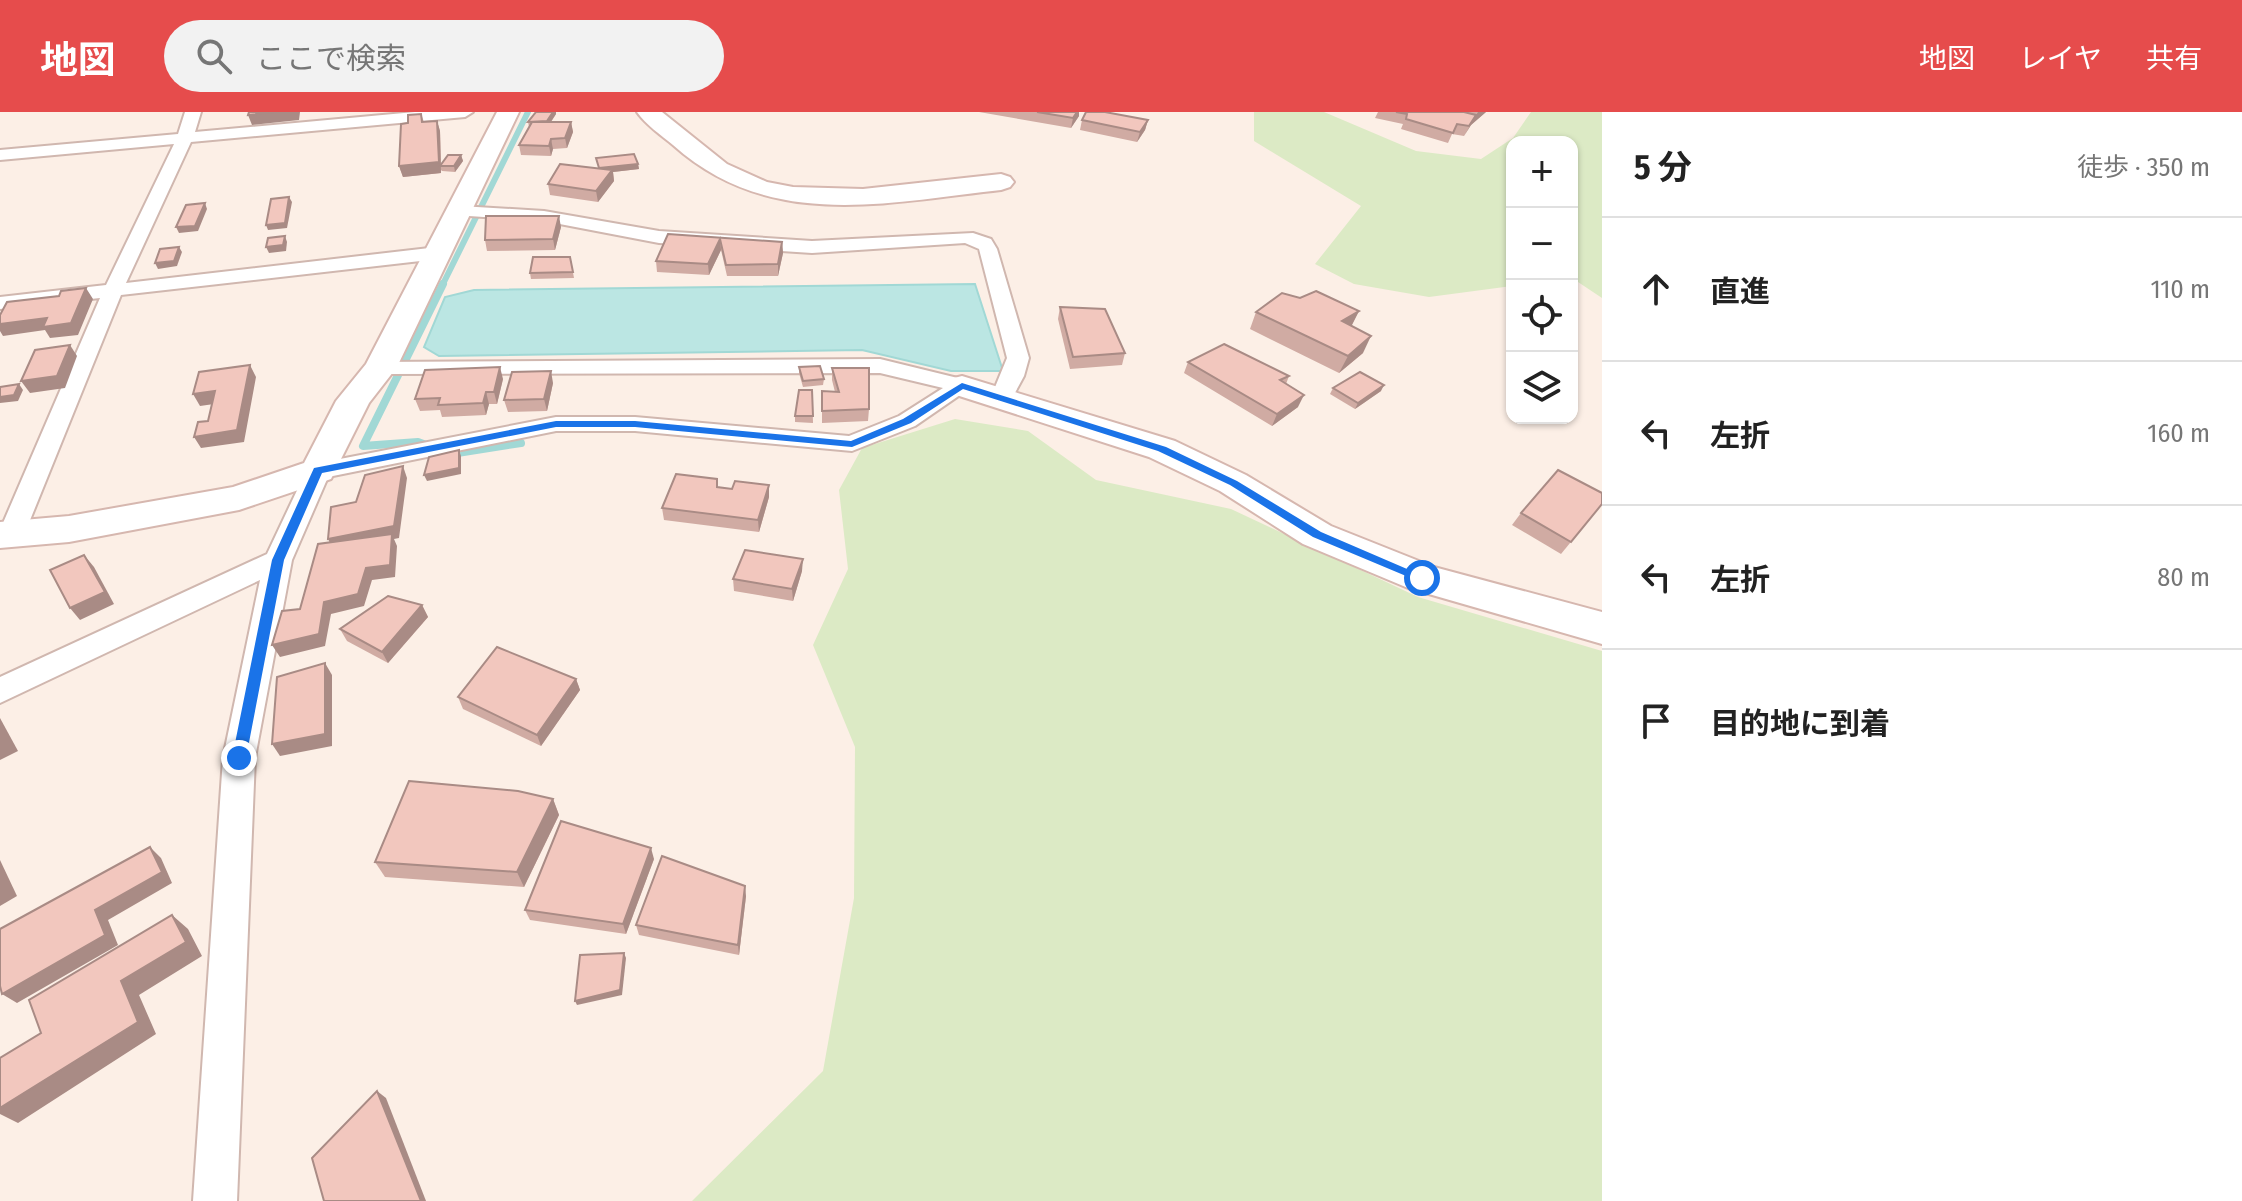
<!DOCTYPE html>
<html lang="ja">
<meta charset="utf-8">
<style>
:root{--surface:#fff;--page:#f2f2f2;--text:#222;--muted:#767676;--line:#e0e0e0;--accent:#e64c4c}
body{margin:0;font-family:"Fira Sans Condensed","Noto Sans JP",sans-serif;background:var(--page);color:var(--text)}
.controls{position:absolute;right:24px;top:24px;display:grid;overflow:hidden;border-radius:16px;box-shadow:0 2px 6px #0004}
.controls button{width:72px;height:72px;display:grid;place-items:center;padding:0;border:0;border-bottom:2px solid var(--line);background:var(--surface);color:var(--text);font:40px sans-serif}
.stop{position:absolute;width:24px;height:24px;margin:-18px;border:6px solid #1a73e8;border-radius:50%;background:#fff}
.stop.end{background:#1a73e8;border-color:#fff;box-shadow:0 2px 8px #0008}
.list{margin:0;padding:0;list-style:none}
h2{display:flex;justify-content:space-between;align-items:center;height:104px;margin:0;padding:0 32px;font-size:34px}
h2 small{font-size:26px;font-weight:400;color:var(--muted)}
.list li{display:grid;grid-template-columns:52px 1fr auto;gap:24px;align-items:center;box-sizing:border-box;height:144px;padding:0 32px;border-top:2px solid var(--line)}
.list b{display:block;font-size:30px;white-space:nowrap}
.list em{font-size:26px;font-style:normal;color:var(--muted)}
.icon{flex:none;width:44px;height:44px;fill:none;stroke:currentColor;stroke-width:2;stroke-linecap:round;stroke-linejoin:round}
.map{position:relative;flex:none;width:1602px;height:1089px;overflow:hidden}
header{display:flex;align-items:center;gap:48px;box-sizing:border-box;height:112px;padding:0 40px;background:var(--accent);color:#fff}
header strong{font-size:38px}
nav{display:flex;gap:44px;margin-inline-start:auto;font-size:28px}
.search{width:560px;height:72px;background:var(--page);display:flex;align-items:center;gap:20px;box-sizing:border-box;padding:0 28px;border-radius:44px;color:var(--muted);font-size:30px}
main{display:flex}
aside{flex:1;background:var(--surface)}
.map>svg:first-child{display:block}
.green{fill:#dceac5}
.water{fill:#bbe6e3;stroke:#a1d8d5;stroke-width:2}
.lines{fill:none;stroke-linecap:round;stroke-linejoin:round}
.stream-far1{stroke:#a1d8d5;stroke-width:6}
.stream{stroke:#a1d8d5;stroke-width:8}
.street-casing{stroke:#d0b7af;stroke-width:4}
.secondary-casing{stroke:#d6b7af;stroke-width:4}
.street{fill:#fff;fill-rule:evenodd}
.secondary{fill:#fff;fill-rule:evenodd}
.wall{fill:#d0aba3}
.shaded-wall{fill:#a98b85}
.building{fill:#f2c7be;stroke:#a98b85;stroke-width:2}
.route{fill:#1a73e8}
</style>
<header>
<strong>地図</strong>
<div class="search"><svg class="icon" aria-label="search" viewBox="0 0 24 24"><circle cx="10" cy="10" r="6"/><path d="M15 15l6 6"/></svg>ここで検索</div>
<nav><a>地図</a><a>レイヤ</a><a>共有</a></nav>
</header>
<main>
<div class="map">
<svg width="1602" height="1089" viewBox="0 0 1602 1089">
<rect width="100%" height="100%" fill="#fcefe6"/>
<g class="green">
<polygon points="1254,0 1324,0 1416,39 1481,47 1513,26 1531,0 1602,0 1602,186 1572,166 1572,30 1512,30 1512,174 1429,185 1354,172 1315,152 1361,94 1254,29"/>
<polygon points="955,307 1028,319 1096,368 1231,397 1418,485 1602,539 1602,1089 692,1089 823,959 854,786 855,635 813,533 848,457 839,378 862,336"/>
</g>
<polygon class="water" points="975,172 1003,259 951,259 862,238 439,244 424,235 445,185 474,178"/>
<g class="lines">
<polyline class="stream-far1" points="442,174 528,0"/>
<polyline class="stream" points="443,172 363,334 418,330 451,342 521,331"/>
<g class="street-casing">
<g id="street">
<polygon points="185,0 201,0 195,20 415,0 473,0 465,5 191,30 126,171 438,135 448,141 438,147 121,183 24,423 20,429 11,432 2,429 0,418 100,186 0,197 0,185 106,173 174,32 0,48 0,38 178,22"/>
<polygon points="460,94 544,99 659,119 812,129 973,121 991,127 997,137 1029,246 1024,264 1010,290 994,290 991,285 1007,246 979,137 965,131 812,141 659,131 544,109 454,103 451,99 454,95"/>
<polygon points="880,247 970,269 973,274 915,314 852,339 635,319 556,319 328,365 292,448 255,646 237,1089 193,1089 223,646 260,468 0,591 0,565 267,442 309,353 556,305 635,305 849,324 899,304 943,276 880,261 381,262 373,260 370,255 373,250"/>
</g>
</g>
<g class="secondary-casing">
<g id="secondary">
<polygon points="497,0 519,0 397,255 369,291 331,367 239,398 69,430 0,436 0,410 69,404 233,375 304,351 336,289 366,252"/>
<path d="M637,0H662L727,52L767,70L793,75L863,77L1001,62L1010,65L1014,70L1010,75L1001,78C884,91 769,119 673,33C661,23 646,13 637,0Z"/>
<polygon points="962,264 1175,329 1246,363 1331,414 1434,455 1602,500 1602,532 1408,476 1303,432 1220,379 1149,345 950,281 945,274 950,267"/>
</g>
</g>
<use href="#street" class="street"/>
<use href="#secondary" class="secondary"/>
</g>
<g class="wall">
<polygon points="536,0 556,0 556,2 551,10 571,10 573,20 567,36 553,37 551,44 521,43 519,33 529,15 528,10"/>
<polygon points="979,0 1079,0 1079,4 1071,16"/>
<polygon points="1378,0 1486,0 1471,13 1464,24 1452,22 1448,31 1401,17 1403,12 1375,6"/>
<polygon points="421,2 424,10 437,9 440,19 441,53 461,43 463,49 455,60 442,59 441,58 441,61 403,65 399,54"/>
<polygon points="1082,8 1148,8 1145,18 1137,30 1080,18"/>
<polygon points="638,52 639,57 613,60 614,69 598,90 550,83 548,72 598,56"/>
<polygon points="561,115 555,138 487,139 485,128"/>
<polygon points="668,122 782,130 783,141 778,164 727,164 721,138 709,163 657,160 656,149"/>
<polygon points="570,145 574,166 531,167 530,161"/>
<polygon points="1300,186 1359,199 1351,214 1363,241 1339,261 1250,217 1256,200"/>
<polygon points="1060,195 1125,241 1122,253 1070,257 1058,207"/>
<polygon points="1188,250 1289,264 1286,272 1298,295 1272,314 1184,261"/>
<polygon points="799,255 824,267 823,273 803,275 799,261"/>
<polygon points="832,256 869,297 868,309 822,311 822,279 835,280 832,268"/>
<polygon points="503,267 497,292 489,292 486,303 442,305 440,298 420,299 415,287"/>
<polygon points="553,271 547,299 508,300 504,288"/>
<polygon points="1333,276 1381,279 1355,297 1330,282"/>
<polygon points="812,278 813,311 795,310 795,304"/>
<polygon points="717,367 718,375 769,385 759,420 664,408 662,396"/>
<polygon points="1602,392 1561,442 1512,413 1521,401"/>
<polygon points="802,459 793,489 734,479 733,467"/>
<polygon points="422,493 428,505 388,551 347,529 340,517"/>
<polygon points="576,567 580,578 541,634 463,597 458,585"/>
<polygon points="553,687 559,703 524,775 385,765 375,750"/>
<polygon points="654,747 626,822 530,808 525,798"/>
<polygon points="746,784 739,843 639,823 636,813"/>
</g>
<g class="shaded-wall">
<polygon points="276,0 300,0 299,8 252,13 248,3"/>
<polygon points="553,0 556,0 556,2 548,14 547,9"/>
<polygon points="1077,0 1079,0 1079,4 1071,16 1073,6"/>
<polygon points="1478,0 1486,0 1471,13 1464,24"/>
<polygon points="1148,8 1145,18 1137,30 1140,20"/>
<polygon points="437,9 440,19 441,61 403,65 399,54"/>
<polygon points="571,10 573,20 567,36 565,26"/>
<polygon points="551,27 553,37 551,44 549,34"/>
<polygon points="461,43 463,49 455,60 454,54"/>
<polygon points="638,52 639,57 613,60 614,69 598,90 596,79 599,56"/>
<polygon points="289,85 292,90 287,116 268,118 266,113"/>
<polygon points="205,91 207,97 198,119 179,121 176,115"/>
<polygon points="559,104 561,115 555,138 553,127"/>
<polygon points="285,124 287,130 286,139 269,141 266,135"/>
<polygon points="720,127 721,138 709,163 708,152"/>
<polygon points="782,130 783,141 778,164 778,152"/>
<polygon points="179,135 182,140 177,154 158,157 155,151"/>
<polygon points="86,176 93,187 78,223 50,226 45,218 3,224 0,219 0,212"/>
<polygon points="1359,199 1351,215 1342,209"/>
<polygon points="1371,224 1363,241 1339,261 1348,244"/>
<polygon points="70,233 77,244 65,276 30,281 21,269"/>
<polygon points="250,253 256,265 244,330 201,336 194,325 237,318"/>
<polygon points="500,255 503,267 497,292 494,280"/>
<polygon points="551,259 553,271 547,299 544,287"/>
<polygon points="19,272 23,278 18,289 0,291 0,285"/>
<polygon points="1384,273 1381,279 1355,297 1358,291"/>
<polygon points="215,279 221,291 200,294 193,282"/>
<polygon points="486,280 489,292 486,303 483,291"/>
<polygon points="1304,283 1298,295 1272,314 1277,302"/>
<polygon points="459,338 461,344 461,362 427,369 424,363"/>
<polygon points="403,354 407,366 399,426 394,427 397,434 395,465 372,468 364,494 331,502 325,534 280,545 272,533 366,456 334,439 328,427"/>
<polygon points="769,373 769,385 759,420 758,408"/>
<polygon points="84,443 94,455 114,492 80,508 70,496"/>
<polygon points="803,447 802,459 793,489 792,477"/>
<polygon points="422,493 428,505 388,551 382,540"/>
<polygon points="325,551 332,563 332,634 280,644 272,632"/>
<polygon points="576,567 580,578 541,634 537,623"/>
<polygon points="0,606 18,639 0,648"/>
<polygon points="553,687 559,703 524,775 517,760"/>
<polygon points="150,735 161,746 172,771 108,808 118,833 17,891 2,882 95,798"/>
<polygon points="651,736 654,747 626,822 623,812"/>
<polygon points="0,748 17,784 0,794"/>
<polygon points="745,774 746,784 739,843 738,833"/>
<polygon points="172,803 188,817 202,844 139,883 156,922 18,1011 0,1002 0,996 121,869"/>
<polygon points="624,841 626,846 622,883 577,893 575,889"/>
<polygon points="377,979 386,986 426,1089 421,1089"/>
</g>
<g class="building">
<polygon points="249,0 276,0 248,3"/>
<polygon points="536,0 553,0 547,9 528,10"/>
<polygon points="1037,0 1077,0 1073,6"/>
<polygon points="1086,0 1105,0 1148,8 1140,20 1082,8"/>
<polygon points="1396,0 1464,0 1476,3 1469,14 1457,12 1453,21 1406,7 1407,2"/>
<polygon points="421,2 422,10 437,9 439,50 399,54 401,12 408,11 408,3"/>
<polygon points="532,10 571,10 565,26 551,27 549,34 519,33"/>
<polygon points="634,42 638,52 599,56 596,46"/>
<polygon points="448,43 461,43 454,54 440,54"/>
<polygon points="560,52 612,58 596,79 548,72"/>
<polygon points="289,85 285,111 266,113 271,87"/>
<polygon points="205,91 195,114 176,115 186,93"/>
<polygon points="486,104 559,104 553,127 485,128"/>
<polygon points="668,122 782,130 778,152 726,153 720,127 708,152 656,149"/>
<polygon points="285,124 283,133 266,135 268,126"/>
<polygon points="179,135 174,149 155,151 160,137"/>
<polygon points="533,145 570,145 573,160 530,161"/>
<polygon points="86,176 71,211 43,215 47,206 0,212 0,203 7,190 59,184 61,179"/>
<polygon points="1316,179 1359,199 1342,209 1371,224 1348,244 1256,200 1282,181 1300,186"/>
<polygon points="1060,195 1105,197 1125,241 1073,245"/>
<polygon points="1224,232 1289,264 1280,268 1304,283 1277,302 1188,250"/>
<polygon points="70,233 57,264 21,269 35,238"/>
<polygon points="250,253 237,318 194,325 198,310 208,309 215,279 193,282 199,260"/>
<polygon points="820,254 824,267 803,269 799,255"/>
<polygon points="500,255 494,280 486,280 483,291 438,293 440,286 415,287 425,258"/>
<polygon points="832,256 869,256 869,297 822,299 822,279 839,280"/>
<polygon points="551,259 544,287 504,288 512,260"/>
<polygon points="1360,260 1384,273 1358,291 1333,276"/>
<polygon points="19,272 14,283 0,285 0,275"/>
<polygon points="799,278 812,278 813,304 795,304"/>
<polygon points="459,338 459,356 424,363 429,345"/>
<polygon points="403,354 394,414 328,427 331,395 356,390 365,363"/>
<polygon points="1558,358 1602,381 1602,392 1571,430 1521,401"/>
<polygon points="676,362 717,367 717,375 732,377 735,369 769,373 758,408 662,396"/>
<polygon points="392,422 390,453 366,456 358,482 324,490 319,522 272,533 282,499 300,497 318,432"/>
<polygon points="745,438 803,447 792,477 733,467"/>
<polygon points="84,443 105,480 70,496 50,458"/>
<polygon points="388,484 422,493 382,540 340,517"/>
<polygon points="497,535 576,567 537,623 458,585"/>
<polygon points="325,551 325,622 272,632 277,565"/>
<polygon points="409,669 518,679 553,687 517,760 375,750"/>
<polygon points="561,709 651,736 623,812 525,798"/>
<polygon points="150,735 162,760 95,798 105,823 2,882 0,874 0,817"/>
<polygon points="662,744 745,774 738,833 636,813"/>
<polygon points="172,803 186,830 121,869 138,910 0,996 0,946 41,921 29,888"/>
<polygon points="624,841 620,878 575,889 580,843"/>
<polygon points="377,979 421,1089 324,1089 312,1046"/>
</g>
<polygon class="route" points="962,271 1166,335 1237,369 1321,420 1428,466 1418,469 1313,425 1230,373 1158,339 963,277 911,311 852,335 635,315 556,315 322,361 284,448 246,646 239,652 234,650 232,646 272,448 314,356 556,309 635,309 851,329 903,307"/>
</svg>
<div class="controls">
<button>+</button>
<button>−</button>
<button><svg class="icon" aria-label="locate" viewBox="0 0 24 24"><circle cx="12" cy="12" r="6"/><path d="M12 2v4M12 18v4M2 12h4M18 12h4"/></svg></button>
<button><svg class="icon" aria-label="layers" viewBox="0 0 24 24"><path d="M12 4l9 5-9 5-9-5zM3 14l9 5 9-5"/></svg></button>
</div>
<div class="stop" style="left:1422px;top:466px"></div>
<div class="stop end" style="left:239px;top:646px"></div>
</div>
<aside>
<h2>5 分<small>徒歩 · 350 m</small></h2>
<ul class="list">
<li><svg class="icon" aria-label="ahead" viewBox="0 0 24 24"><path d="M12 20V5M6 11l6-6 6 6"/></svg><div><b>直進</b></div><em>110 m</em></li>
<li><svg class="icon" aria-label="left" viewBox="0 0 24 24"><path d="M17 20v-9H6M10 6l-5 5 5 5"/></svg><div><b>左折</b></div><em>160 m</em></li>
<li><svg class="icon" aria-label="left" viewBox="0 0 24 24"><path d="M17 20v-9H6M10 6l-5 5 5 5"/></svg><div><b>左折</b></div><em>80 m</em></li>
<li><svg class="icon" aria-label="arrive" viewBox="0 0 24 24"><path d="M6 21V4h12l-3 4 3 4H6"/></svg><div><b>目的地に到着</b></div></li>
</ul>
</aside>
</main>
